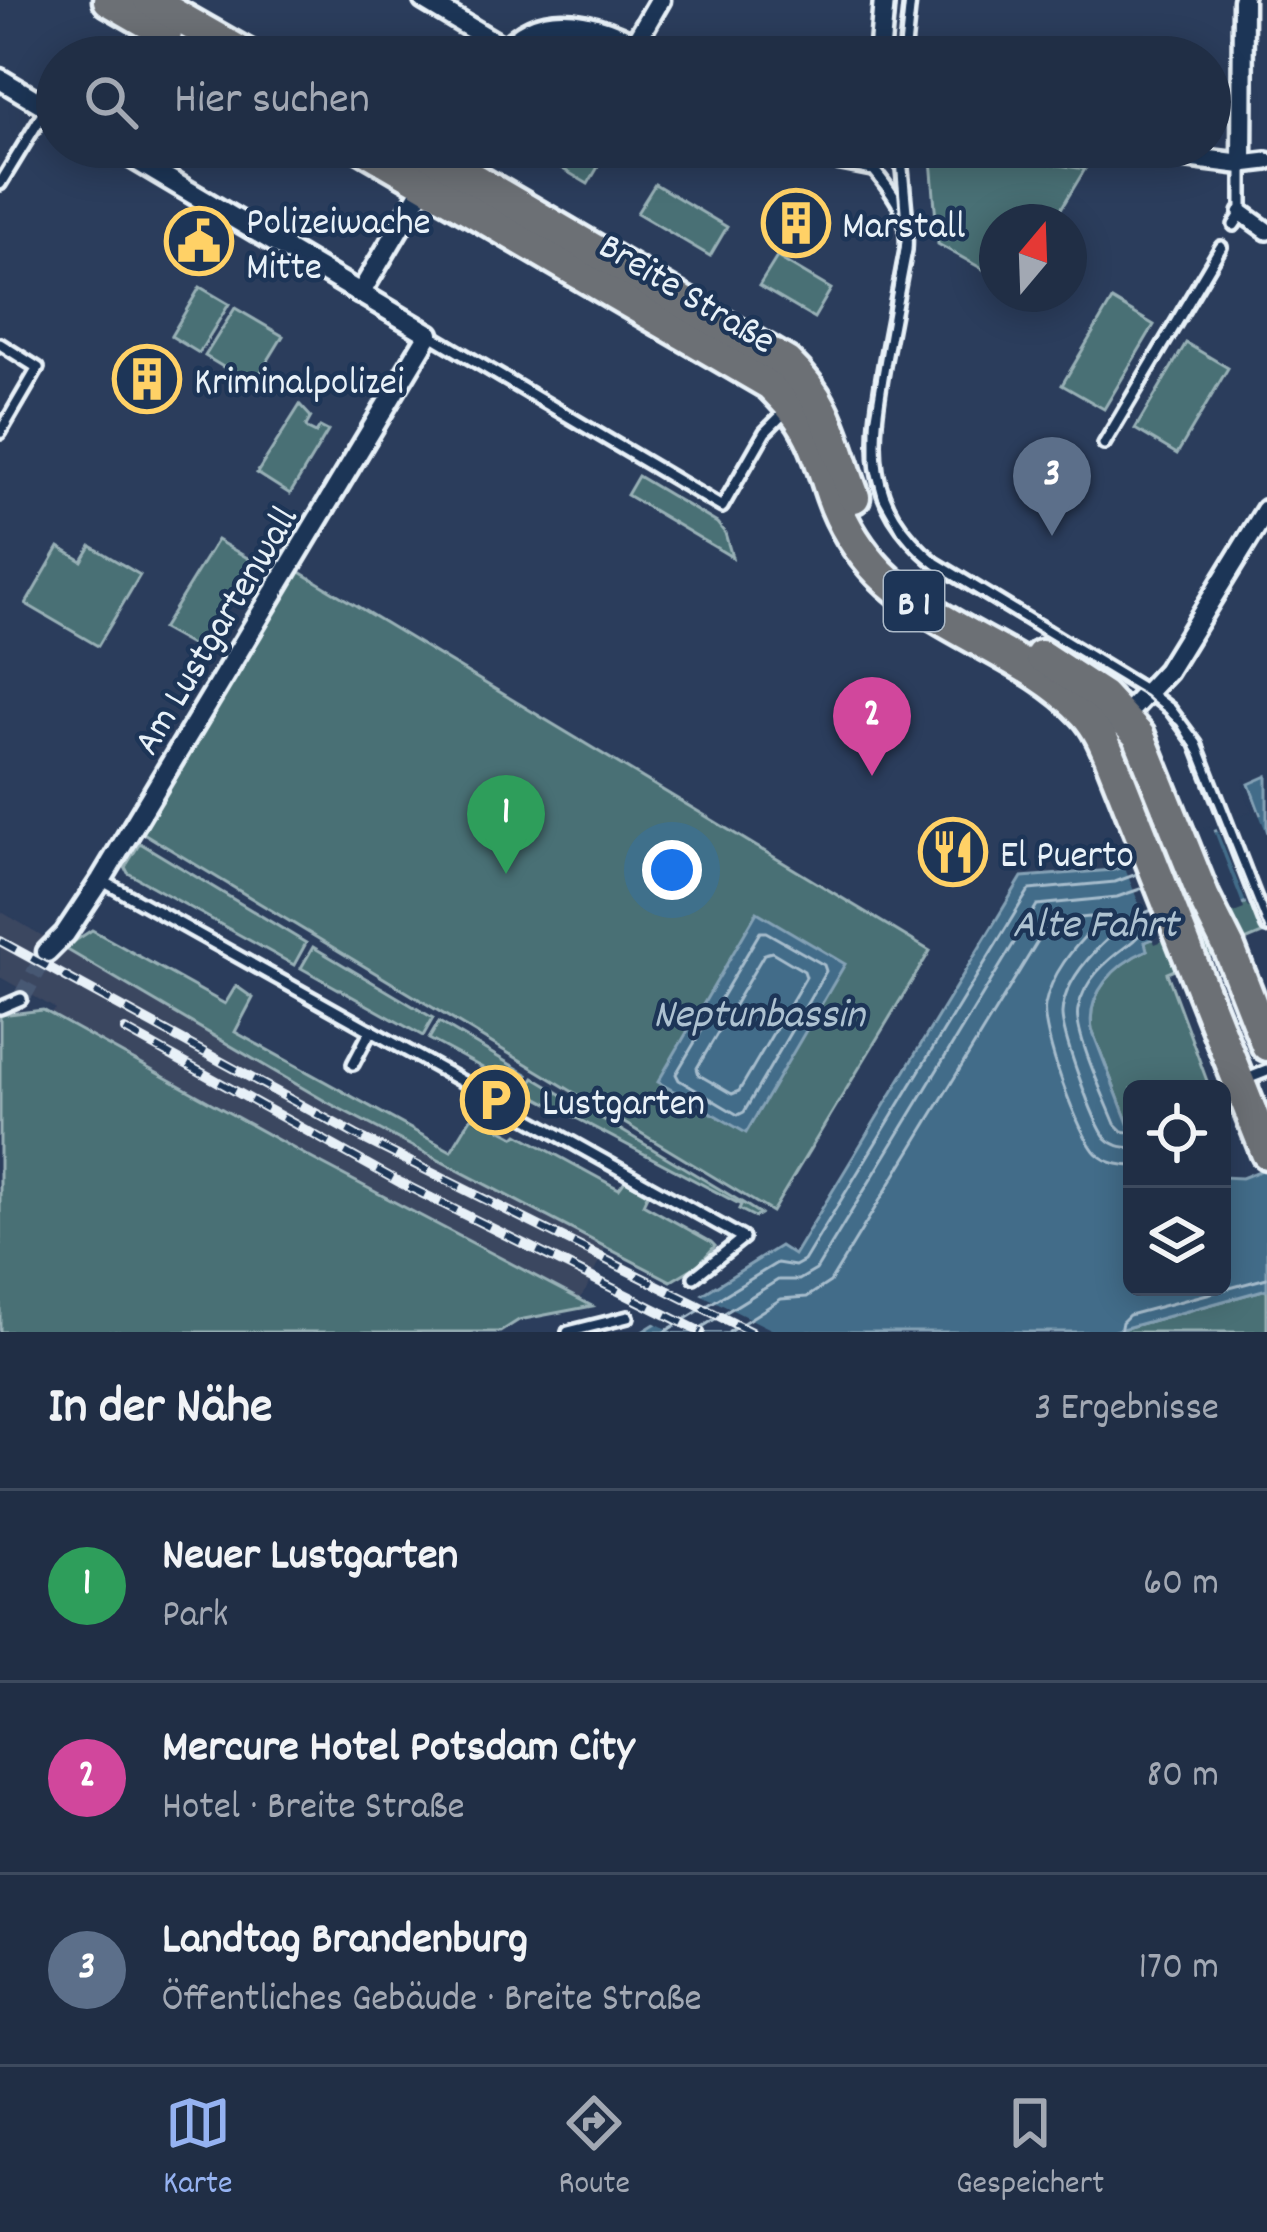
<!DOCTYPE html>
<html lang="de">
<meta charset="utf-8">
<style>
:root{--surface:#202e45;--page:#28364c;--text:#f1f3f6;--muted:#a2a8b3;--line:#3d4a5e;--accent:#95b2f1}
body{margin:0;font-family:Dekko,sans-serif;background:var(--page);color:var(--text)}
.controls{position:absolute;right:36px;bottom:36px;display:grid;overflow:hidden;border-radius:18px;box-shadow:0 6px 30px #0003}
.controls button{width:108px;height:108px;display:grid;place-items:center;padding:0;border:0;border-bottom:3px solid var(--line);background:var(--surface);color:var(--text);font:60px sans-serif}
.compass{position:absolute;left:979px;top:204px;width:108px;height:108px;border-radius:50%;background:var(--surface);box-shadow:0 6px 30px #0003;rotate:19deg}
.you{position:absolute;left:672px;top:870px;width:42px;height:42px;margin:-30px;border:9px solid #fff;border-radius:50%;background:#1a73e8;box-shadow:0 0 0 18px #1a73e833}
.badge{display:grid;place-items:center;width:78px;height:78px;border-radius:50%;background:var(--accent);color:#fff;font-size:39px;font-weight:700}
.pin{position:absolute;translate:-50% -99px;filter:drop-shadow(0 3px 6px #0008)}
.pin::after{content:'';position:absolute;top:63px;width:42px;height:36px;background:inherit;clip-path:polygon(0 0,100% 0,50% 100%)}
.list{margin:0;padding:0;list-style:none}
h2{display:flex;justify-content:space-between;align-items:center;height:156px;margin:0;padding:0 48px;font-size:51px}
h2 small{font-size:39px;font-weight:400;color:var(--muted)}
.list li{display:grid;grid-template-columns:78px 1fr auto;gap:36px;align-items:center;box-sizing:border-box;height:192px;padding:0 48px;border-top:3px solid var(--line)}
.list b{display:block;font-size:45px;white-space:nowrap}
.list p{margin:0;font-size:39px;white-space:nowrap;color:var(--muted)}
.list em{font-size:39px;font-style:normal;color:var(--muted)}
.icon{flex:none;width:66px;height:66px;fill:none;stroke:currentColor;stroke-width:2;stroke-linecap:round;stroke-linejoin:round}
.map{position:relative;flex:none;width:1267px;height:1332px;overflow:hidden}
.search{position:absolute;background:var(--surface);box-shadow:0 6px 30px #0003;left:36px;right:36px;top:36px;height:132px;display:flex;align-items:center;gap:30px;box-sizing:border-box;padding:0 42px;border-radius:66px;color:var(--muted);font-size:45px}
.sheet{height:732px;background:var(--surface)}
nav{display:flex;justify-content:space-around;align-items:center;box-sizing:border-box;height:168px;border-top:3px solid var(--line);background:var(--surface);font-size:33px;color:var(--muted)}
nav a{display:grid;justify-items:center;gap:6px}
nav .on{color:var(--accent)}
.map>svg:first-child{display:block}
.built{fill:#3b4661}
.green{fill:#497074;stroke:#98b0b6;stroke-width:3}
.water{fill:#426c89;stroke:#84a1b5;stroke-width:3}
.pier{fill:#2b3d5c}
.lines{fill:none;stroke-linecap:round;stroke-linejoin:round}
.shore{stroke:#a6bccc;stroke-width:3}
.minor-tunnel{stroke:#475873;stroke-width:18;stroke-dasharray:18 9;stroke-linecap:butt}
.service-casing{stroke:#e8f1f8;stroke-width:18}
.pedestrian-casing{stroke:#e8f1f8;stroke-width:24}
.minor-casing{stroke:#e8f1f8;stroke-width:27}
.primary-casing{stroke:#e8f1f8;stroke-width:39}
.service{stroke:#1d3557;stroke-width:9}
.pedestrian{stroke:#1d3557;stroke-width:15}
.minor{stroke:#1d3557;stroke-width:18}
.primary{stroke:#6c6f75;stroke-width:30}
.tram{stroke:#e8f1f8;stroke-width:3}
.rail-casing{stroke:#e8f1f8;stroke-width:10}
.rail{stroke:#1d3557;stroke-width:6;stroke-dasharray:18;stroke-linecap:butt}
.labels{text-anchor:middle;stroke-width:9;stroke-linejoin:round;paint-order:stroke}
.shield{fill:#1d3557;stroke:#abb9c8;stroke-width:3}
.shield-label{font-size:36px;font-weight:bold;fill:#e8f1f8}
.poi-label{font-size:39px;fill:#e8f1f8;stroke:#1d3557;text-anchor:start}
.street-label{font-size:39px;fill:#e8f1f8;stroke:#1d3557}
.water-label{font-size:42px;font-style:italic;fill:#aec2d1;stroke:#1d3557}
</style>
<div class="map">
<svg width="1267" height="1332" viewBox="0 0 1267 1332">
<rect width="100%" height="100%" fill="#2b3d5c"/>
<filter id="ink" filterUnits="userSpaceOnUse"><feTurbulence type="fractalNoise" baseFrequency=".00833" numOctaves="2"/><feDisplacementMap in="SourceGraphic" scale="24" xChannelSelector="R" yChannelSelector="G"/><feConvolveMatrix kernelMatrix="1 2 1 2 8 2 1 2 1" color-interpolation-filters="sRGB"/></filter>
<g filter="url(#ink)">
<polygon class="built" points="0,911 325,1101 605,1248 586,1290 580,1298 592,1306 557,1314 25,1033 56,1009 0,977"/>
<g class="green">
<polygon points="534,147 592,147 605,155 588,184 532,151"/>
<polygon points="930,147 942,147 1085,169 1053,222 997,222 997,277 938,244"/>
<polygon points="655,184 727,227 710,256 637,213"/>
<polygon points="777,257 831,289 814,318 759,286"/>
<polygon points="200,287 229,304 199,353 171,336"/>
<polygon points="1112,300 1154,325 1104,409 1062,385"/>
<polygon points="235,308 283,336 253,385 205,356"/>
<polygon points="1186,343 1228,368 1177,454 1135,429"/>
<polygon points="300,405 311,417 306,426 308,429 316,433 320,427 328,431 290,494 257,473"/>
<polygon points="638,476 717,523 725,533 732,557 627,495"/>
<polygon points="217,540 251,560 198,649 162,629"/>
<polygon points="91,546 140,575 98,646 26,604 59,547 82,561"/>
<polygon points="297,570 930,951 772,1212 140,831"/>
<polygon points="140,843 306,943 294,965 128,873 125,867"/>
<path d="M1267,894V932L1167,973L1210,1089H1132V1134L1092,1030C1086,993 1115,964 1147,950L1144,942Z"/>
<polygon points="92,930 225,1004 236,986 253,998 235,1032 451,1151 471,1118 477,1117 515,1137 518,1134 619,1189 625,1181 648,1193 643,1204 711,1242 715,1246 698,1265 671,1281 325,1101 64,948"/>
<polygon points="313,947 433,1018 423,1036 301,968"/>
<polygon points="43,1010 309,1157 592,1306 519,1320 500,1332 0,1332 0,1015"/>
<polygon points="439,1022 528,1075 520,1088 429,1039"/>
<polygon points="534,1078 743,1203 760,1214 755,1217 739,1209 741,1205 525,1091"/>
<polygon points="1267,1289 1267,1332 1111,1332"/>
</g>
<g class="water">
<path d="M1267,776V894L1145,942L1147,950C1115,964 1086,993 1092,1030L1132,1134V1287H1222V1177L1242,1178L1267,1168V1289L1111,1332H642L780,1246L794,1255L1022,877L1114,870L1260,814L1249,784Z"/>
<polygon points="757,912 845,964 746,1133 658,1082"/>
</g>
<g class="pier">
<polygon points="1245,779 1267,834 1267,900 1248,908 1215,825 1253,811 1243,786"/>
<polygon points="1212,826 1244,909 1155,944 1122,861"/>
<polygon points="696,1292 777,1332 673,1332 649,1320"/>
</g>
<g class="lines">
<g class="shore">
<polygon points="760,932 766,932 824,965 826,971 744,1112 738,1115 679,1080 676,1074"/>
<polygon points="772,952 804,971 806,977 739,1091 732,1094 699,1075 697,1068 764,954"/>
<path d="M1132,1133L1122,1131L1115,1124C1106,1101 1073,1031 1078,1009C1084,980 1106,961 1128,945C1142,935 1137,932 1157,924"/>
<path d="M1132,1148C1122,1147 1114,1146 1106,1138C1094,1124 1061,1032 1062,1013C1064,973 1118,923 1152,910"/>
<polyline points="664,1332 777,1263 795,1266 804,1261 1029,890 1115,882 1137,874"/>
<polyline points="694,1332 778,1280 799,1280 816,1270 1037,905 1117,897 1143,888"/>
<path d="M729,1332L781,1299L807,1297L830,1282L1050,921L1090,917L1095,921L1094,927C1073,948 1051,974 1045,1005C1040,1030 1079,1137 1097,1154C1107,1163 1119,1165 1132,1166"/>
<polyline points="1120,1332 1122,1322 1129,1315 1267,1278"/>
</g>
<polyline class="minor-tunnel" points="21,999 47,952"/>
<g class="service-casing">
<g id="service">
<polyline points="904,57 910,0"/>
<polyline points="900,147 906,212"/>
<path d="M870,165C894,196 909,210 906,250C899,287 892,324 885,360C870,446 862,502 935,563L1148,692L1170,709L1196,744L1267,927"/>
<polyline points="0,184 47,107"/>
<polyline points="1234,225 1242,213 1242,164"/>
<polyline points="429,334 722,507 765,432 786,411"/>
<polyline points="0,344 38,368 0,433"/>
<polyline points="1104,444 1221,247"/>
<polyline points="101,880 743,1238 694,1277"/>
<polyline points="0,1008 21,999"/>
<polyline points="353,1064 371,1030"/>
<polyline points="1244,1080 1267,1071"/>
<polyline points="568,1332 628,1317"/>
</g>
</g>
<g class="pedestrian-casing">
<g id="pedestrian">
<polyline points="1242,164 1267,161"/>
<polyline points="1242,213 1267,231"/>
</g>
</g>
<g class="minor-casing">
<g id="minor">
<polyline points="424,0 504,48"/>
<polyline points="635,43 660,0"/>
<path d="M499,57C541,0 606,25 658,57"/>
<polyline points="879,57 884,0"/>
<polyline points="0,79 57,113"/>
<polyline points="803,147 814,154 870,165"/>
<polyline points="1106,147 1242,164 1243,0"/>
<polyline points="360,294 428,179"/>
<polyline points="1119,722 1167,671 1266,510"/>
<polyline points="47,952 65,934 101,880 429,334 114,147"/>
</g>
</g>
<g class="primary-casing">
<g id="primary">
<polyline points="109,0 166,33"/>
<polyline points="149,0 249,57"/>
<path d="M363,147L770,384C786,400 800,415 810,435C820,454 825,475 832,495C842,524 859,551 880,573C938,632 1029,653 1085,713C1098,727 1105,744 1112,761L1267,1153"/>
<path d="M419,147L787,363C830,404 834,445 854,497"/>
<polyline points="1041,656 1102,696 1139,736 1204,898 1229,948 1267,1045"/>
</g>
</g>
<use href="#service" class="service"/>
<use href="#pedestrian" class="pedestrian"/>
<use href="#minor" class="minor"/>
<use href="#primary" class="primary"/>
<g class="tram">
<polyline points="899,57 905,0"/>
<polyline points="895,147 902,236 870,422 870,467 879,500 901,539 916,555 935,570 1145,696 1177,725 1195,755 1267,935"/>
</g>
<g class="rail-casing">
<g id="rail">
<polyline points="0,941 356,1135 751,1332"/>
<polyline points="125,1030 401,1183 701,1332"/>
</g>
</g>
<use href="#rail" class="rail"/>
</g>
</g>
<defs>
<g id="building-ring" transform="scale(3.45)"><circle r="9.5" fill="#1d3557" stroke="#ffd166" stroke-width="1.5"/><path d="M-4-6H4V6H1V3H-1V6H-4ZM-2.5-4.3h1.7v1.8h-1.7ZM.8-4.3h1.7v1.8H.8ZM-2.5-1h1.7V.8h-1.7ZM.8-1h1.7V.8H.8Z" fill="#ffd166"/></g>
<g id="civic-ring" transform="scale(3.45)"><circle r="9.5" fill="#1d3557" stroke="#ffd166" stroke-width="1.5"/><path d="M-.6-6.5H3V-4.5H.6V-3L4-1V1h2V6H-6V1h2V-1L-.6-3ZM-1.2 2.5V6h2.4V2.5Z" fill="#ffd166"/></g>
<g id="restaurant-ring" transform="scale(3.45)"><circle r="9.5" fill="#1d3557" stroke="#ffd166" stroke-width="1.5"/><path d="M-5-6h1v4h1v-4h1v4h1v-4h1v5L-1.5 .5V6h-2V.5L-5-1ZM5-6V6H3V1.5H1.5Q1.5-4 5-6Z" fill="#ffd166"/></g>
<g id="parking-ring" transform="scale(3.45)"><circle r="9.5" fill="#1d3557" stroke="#ffd166" stroke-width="1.5"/><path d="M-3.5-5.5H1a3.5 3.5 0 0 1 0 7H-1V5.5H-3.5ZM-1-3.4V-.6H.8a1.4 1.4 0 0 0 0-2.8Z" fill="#ffd166"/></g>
</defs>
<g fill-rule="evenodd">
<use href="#building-ring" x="796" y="223"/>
<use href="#civic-ring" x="199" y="241"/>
<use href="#building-ring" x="147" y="379"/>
<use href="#restaurant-ring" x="953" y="852"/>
<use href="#parking-ring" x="495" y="1100"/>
</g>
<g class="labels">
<rect class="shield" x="884" y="571" width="60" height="60" rx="9"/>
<g class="shield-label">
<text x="914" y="614">B 1</text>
</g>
<g class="poi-label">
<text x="246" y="233">Polizeiwache<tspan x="246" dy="45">Mitte</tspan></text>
<text x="842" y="237">Marstall</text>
<text x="194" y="393">Kriminalpolizei</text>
<text x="1000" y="866">El Puerto</text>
<text x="542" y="1114">Lustgarten</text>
</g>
<g class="street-label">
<text transform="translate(689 291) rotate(31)" y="14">Breite Straße</text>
<text transform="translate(213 629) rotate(-59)" y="14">Am Lustgartenwall</text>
</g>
<g class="water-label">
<text x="1095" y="936">Alte Fahrt</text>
<text x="759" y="1026">Neptunbassin</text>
</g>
</g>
</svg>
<div class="controls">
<button><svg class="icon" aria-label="locate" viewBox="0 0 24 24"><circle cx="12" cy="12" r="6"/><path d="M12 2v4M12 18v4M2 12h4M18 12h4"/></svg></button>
<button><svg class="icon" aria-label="layers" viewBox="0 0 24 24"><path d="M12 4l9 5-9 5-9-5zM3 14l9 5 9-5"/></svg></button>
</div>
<svg class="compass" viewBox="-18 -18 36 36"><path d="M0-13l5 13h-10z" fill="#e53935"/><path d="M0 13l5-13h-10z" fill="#a2a8b3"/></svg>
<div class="you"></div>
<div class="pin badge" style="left:506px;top:874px;background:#2e9e5b">1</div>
<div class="pin badge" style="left:872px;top:776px;background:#d1479c">2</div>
<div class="pin badge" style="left:1052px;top:536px;background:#5c6f8a">3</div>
<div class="search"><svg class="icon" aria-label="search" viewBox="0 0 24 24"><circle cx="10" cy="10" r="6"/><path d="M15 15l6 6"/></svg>Hier suchen</div>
</div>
<section class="sheet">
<h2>In der Nähe<small>3 Ergebnisse</small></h2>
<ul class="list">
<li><span class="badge" style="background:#2e9e5b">1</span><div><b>Neuer Lustgarten</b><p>Park</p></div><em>60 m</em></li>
<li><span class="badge" style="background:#d1479c">2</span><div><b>Mercure Hotel Potsdam City</b><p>Hotel · Breite Straße</p></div><em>80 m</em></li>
<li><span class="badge" style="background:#5c6f8a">3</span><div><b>Landtag Brandenburg</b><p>Öffentliches Gebäude · Breite Straße</p></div><em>170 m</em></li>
</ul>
</section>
<nav>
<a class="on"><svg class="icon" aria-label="map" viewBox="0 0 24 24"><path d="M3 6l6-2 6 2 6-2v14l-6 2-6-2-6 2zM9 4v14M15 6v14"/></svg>Karte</a>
<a><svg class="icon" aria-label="directions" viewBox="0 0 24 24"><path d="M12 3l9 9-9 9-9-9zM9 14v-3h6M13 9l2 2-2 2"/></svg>Route</a>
<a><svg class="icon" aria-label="saved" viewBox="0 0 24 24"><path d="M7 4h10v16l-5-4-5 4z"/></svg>Gespeichert</a>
</nav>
